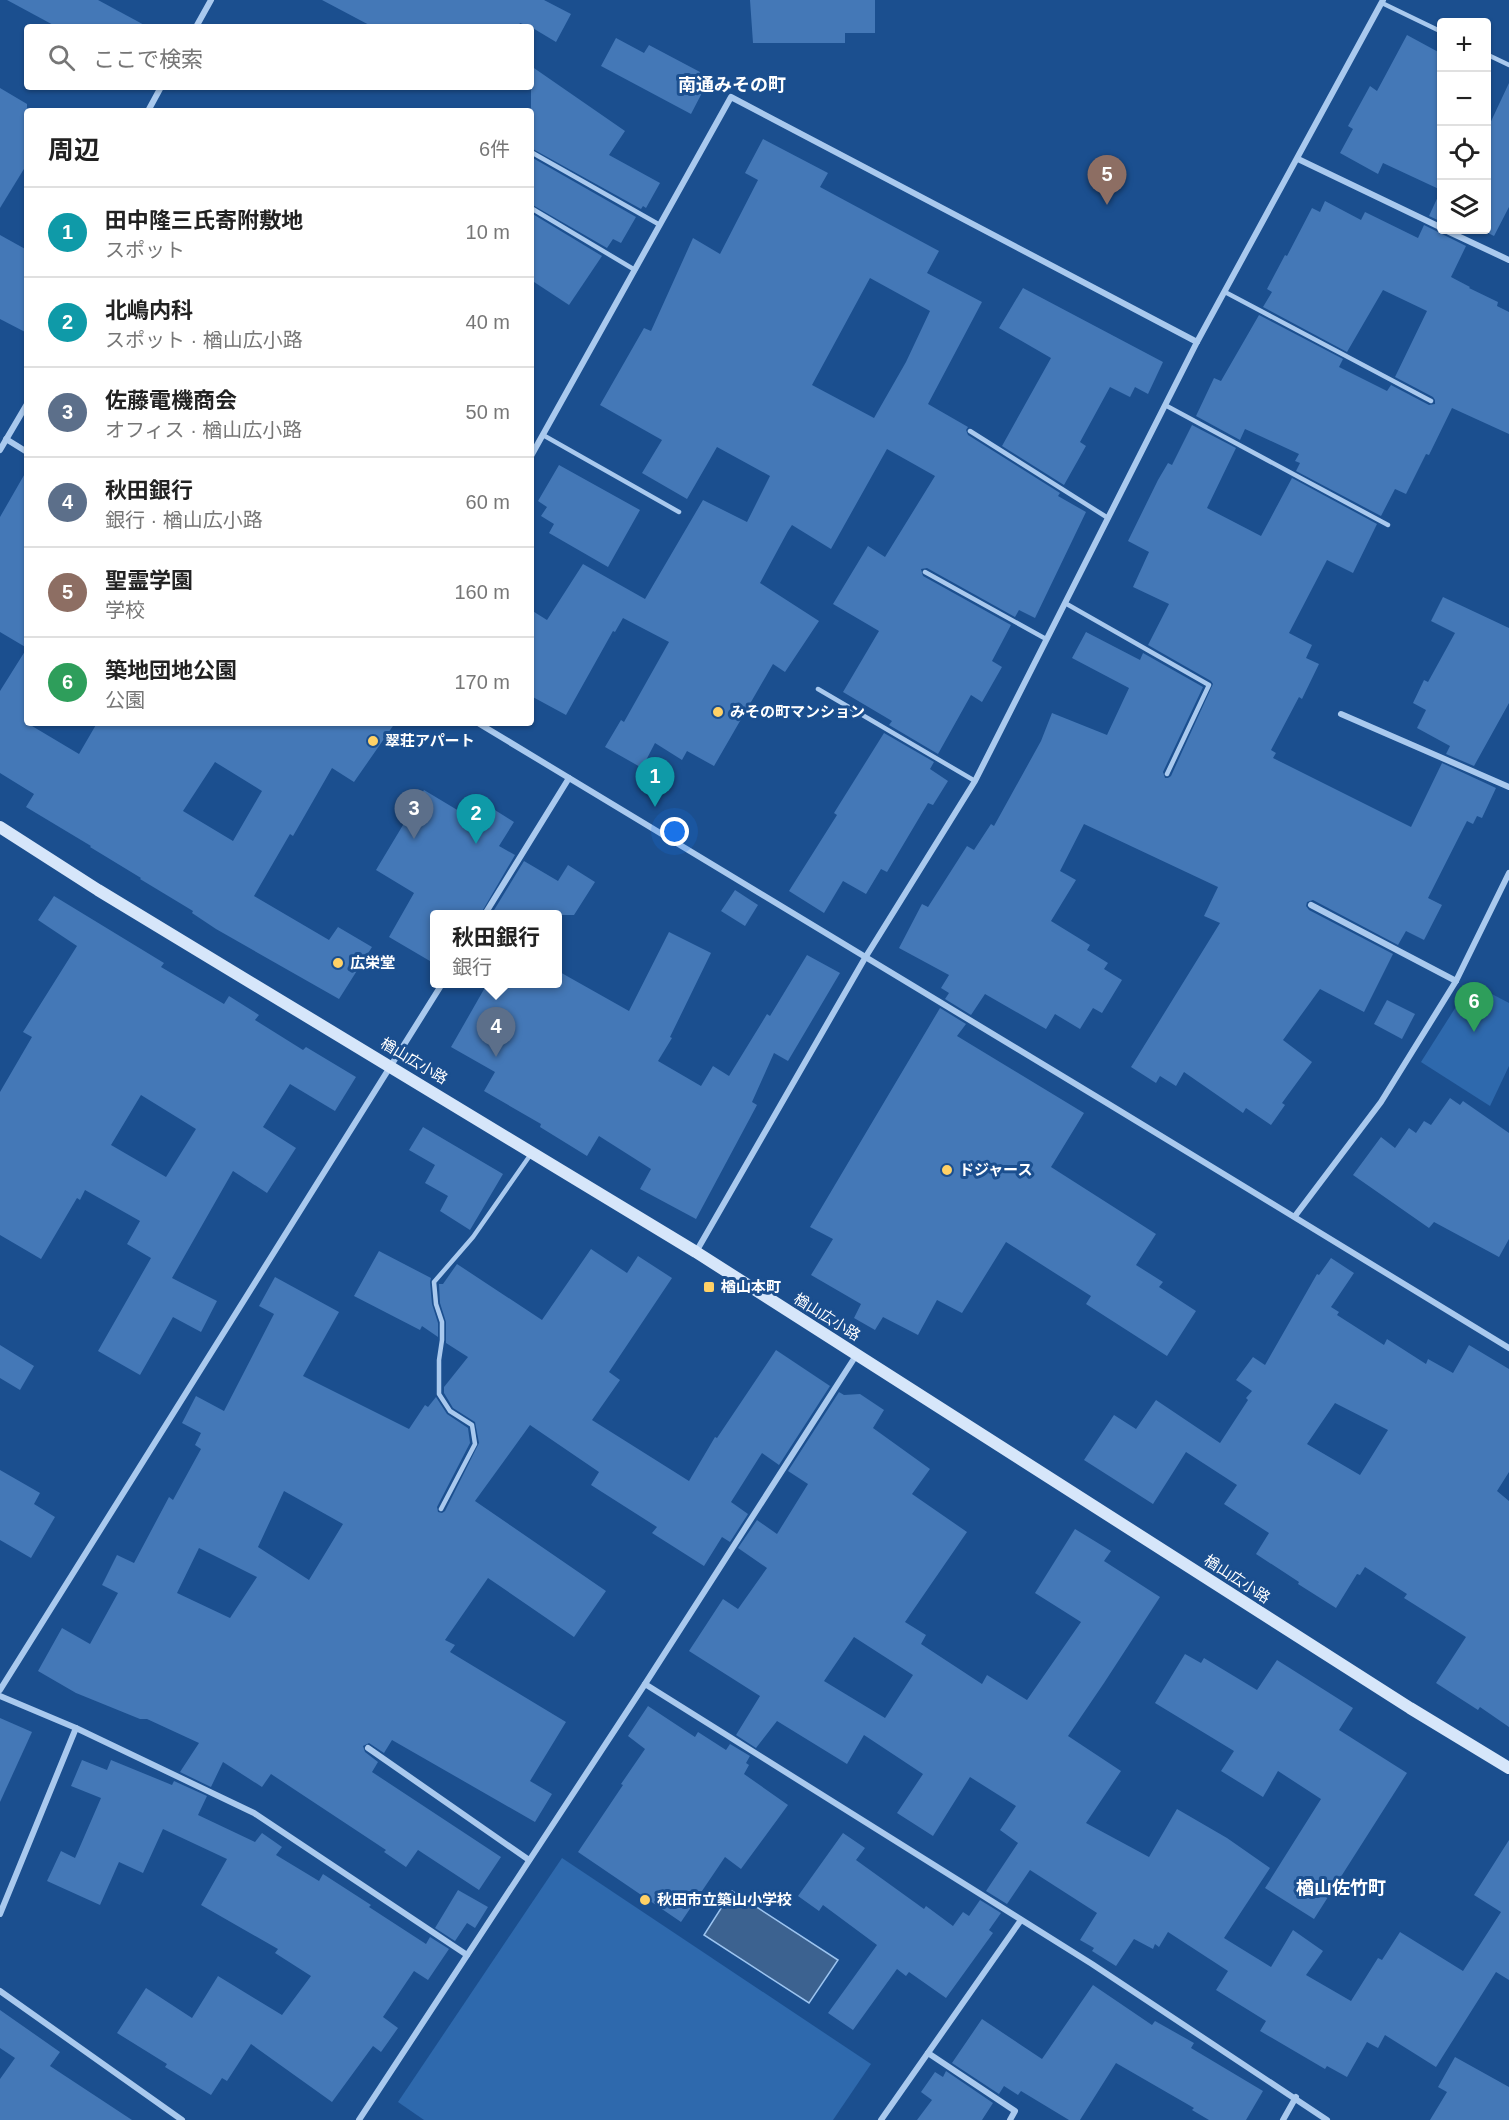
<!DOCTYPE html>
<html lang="ja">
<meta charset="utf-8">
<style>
:root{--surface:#fff;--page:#f2f2f2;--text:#222;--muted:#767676;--line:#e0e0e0;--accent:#857141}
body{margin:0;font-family:Helvetica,"Noto Sans JP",sans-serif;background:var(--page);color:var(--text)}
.controls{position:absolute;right:18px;top:18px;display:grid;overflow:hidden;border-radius:6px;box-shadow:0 2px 4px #0004}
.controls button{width:54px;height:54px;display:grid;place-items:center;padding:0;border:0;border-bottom:2px solid var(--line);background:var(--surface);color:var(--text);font:30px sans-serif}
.you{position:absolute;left:675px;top:832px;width:21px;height:21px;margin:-15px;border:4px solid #fff;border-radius:50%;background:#1a73e8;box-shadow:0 0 0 9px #1a73e833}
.badge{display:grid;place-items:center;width:39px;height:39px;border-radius:50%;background:var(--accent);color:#fff;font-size:20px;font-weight:700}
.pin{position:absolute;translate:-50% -50px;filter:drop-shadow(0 2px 3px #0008)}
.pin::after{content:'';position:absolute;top:32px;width:21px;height:18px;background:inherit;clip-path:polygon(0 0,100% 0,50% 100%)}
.popup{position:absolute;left:430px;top:910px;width:132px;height:78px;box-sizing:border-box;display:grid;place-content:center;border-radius:6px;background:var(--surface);filter:drop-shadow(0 2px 4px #0005);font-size:20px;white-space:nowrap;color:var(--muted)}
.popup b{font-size:22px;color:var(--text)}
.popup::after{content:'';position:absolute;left:50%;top:100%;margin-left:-12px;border:12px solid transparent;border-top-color:var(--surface)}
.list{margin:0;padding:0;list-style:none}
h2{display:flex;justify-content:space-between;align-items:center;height:78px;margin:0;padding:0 24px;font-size:26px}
h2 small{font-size:20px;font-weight:400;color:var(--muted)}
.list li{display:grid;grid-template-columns:39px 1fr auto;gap:18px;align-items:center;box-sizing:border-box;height:90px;padding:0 24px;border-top:2px solid var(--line)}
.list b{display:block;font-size:22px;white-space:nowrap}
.list p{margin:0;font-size:20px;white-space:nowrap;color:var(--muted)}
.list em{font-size:20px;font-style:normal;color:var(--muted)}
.icon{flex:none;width:33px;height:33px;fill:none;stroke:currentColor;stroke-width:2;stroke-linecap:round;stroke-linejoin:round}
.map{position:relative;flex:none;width:1509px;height:2120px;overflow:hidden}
.search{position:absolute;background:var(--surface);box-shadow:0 2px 4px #0004;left:24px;top:24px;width:510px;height:66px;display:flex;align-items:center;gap:15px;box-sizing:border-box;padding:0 21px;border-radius:6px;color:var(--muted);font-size:22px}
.panel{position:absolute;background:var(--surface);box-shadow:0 2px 4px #0004;left:24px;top:108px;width:510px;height:618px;border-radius:6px}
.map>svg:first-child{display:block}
.green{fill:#2e69ad}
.water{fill:#3c6290;stroke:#9cc4f0;stroke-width:1.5}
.building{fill:#4478b7;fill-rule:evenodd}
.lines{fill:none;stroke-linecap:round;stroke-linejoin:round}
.lane{stroke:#a9c9ee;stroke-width:4.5}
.street{stroke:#a9c9ee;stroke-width:6}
.secondary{stroke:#d6e6fa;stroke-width:12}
.poi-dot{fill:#ffd166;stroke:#1b4f8f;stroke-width:2}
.labels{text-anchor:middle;stroke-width:6;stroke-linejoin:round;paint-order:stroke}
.poi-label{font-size:15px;font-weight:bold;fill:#fff;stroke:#1b4f8f;text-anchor:start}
.street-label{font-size:15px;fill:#fff;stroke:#1b4f8f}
.quarter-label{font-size:18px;font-weight:bold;fill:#fff;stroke:#1b4f8f}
</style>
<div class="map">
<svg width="1509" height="2120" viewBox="0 0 1509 2120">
<rect width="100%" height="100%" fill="#1b4f8f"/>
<g class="green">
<polygon points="1471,983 1509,1003 1509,1066 1490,1106 1421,1062"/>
<polygon points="562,1858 871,2064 833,2120 424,2120 398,2102"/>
</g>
<polygon class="water" points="732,1891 838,1960 809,2003 704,1935"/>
<g class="building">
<polygon points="7,0 98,0 148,27 57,27"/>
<polygon points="322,0 544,0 571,14 556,42 531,27 520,23 518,27 373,27"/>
<polygon points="750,0 875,0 875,33 845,33 845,43 753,43"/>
<polygon points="1407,35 1442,54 1442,222 1429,216 1441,190 1383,163 1378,174 1340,153 1353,129 1348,126 1370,86 1377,91"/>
<polygon points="616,38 644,53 649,45 700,72 694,84 704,89 691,114 601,66"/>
<polygon points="531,66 625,131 609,155 660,183 646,208 643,206 641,209 531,148"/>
<polygon points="1509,83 1509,207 1494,236 1482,230 1486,230 1486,132"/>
<polygon points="0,88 27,104 27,164 0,208"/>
<path d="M763,139L828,173L820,187L939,251L927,273L982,302L928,404L968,427L966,430L968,435L1060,493L1058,496L1086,512L1035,618L1019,610L1015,617L927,568L921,569L923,576L1011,625L992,661L1002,667L982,702L971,695L938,754L889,725L892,721L843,692L879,631L833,604L868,546L885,557L935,476L887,449L831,549L792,525L788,531L760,583L819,621L785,672L773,664L714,766L687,751L682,760L655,743L642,768L605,747L621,720L624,722L669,642L623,618L615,632L613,631L566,715L531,696V610L547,620L583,564L645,599L703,500L747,522L770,476L717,447L687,499L642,473L662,440L600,405L644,328L651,331L693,238L720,254L758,180L745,173ZM870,278L930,311L906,362L874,418L812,385Z"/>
<polygon points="531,157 636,217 621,243 613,239 607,248 531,204"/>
<polygon points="1325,201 1361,220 1365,212 1418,238 1424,225 1466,246 1451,277 1470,287 1469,288 1498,302 1497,306 1509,312 1509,434 1452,408 1429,455 1426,454 1406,494 1395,489 1381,516 1296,471 1300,463 1295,461 1299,454 1245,429 1240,440 1196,416 1214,378 1221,381 1259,315 1343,359 1339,367 1387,391 1391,385 1429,405 1435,404 1435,400 1433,397 1395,377 1427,311 1383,290 1347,352 1263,307 1272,292 1267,289 1285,255 1287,256 1312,208 1320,212"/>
<polygon points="531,213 602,256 569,305 531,280"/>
<polygon points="0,235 27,250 27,333 0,319"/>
<polygon points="1023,288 1163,362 1148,394 1135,387 1130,397 1110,387 1080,442 1086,446 1064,485 1002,446 1051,358 999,328"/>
<polygon points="1192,425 1236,448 1207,508 1261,536 1292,478 1377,524 1353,573 1327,560 1289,633 1312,645 1306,658 1319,664 1302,699 1299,697 1271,750 1276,753 1273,758 1411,827 1442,763 1496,788 1482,818 1477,816 1473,824 1467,821 1428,898 1442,905 1424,940 1406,931 1398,945 1313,900 1307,902 1306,906 1309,910 1393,954 1364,1012 1320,989 1283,1040 1312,1062 1282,1103 1285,1105 1271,1125 1246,1108 1243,1113 1184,1072 1176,1086 1160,1076 1156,1083 1131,1067 1220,923 1204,916 1218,887 1084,824 1060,871 1076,880 1051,921 1090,945 1087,950 1108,963 1104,969 1122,980 1102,1013 1093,1008 1080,1029 1055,1014 1046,1029 985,994 971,1015 945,999 949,993 941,988 949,975 899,948 922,904 928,907 967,846 974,850 991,824 994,826 1041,741 1052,713 1107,735 1129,688 1072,658 1086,632 1140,660 1143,653 1203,687 1163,772 1165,778 1168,778 1171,776 1213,684 1211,681 1148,645 1169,604 1133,587 1149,552 1128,541 1158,480 1168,463 1172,465"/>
<polygon points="559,465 640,510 608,567 549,533 554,524 541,516 547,507 538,501"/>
<path d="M27,470V723L79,754L97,723H395L354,782L332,768L293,836L290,834L254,896L329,940L338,927L372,947L339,999L216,929L192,913L193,911L140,879L141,878L90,847L91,846L26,807L34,794L0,773V691L27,648L0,632V517ZM215,762L262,791L233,841L183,811Z"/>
<polygon points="1443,597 1509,628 1509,703 1474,766 1446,754 1450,746 1417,728 1426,710 1413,703 1424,680 1428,682 1455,633 1431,621"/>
<polygon points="884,733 934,762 930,769 948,781 933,805 928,803 887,872 881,869 866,894 843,881 824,913 789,891 837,815 834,813"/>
<polygon points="424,790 469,817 479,800 514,822 499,846 515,855 480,915 435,915 435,964 389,937 414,893 376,870"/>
<polygon points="524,861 558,881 568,865 595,882 574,915 491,915"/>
<polygon points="735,890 758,905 745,926 721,911"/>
<path d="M54,896L164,963L161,967L224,1004L229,996L259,1015L255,1020L303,1050L306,1047L356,1077L335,1111L290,1084L263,1127L296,1148L267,1193L233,1171L172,1278L217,1301L201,1332L173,1317L140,1375L98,1351L151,1258L127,1244L140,1221L85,1190L80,1200L77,1198L41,1259L0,1235V1092L32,1037L23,1032L77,946L38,920ZM141,1095L196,1129L166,1177L111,1145Z"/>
<polygon points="669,932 711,953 670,1037 672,1038 658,1061 701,1086 713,1066 729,1076 767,1014 770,1016 807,955 840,973 788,1061 774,1053 752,1102 757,1105 696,1219 640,1189 651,1169 599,1136 587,1156 540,1127 541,1124 484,1091 495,1072 451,1047 487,984 558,984 558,971 629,1011"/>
<polygon points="1387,1000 1415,1014 1402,1039 1374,1024"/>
<polygon points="940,1008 966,1024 957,1036 1084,1113 1051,1167 1156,1234 1136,1265 1163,1282 1159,1287 1196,1311 1167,1356 1086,1304 1091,1296 1006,1242 962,1313 937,1300 918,1335 883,1317 875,1330 854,1318 861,1304 811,1275 833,1239 810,1227"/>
<polygon points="1450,1098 1460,1105 1463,1101 1509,1133 1509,1239 1499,1257 1434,1222 1429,1228 1353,1175 1381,1137 1395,1148 1409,1128 1416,1133 1424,1121 1431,1125"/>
<polygon points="423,1127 503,1174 470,1230 440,1211 448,1196 425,1183 435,1165 409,1150"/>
<path d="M591,1249L627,1273L638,1256L672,1278L609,1372L620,1380L592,1420L689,1481L715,1437L717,1438L776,1350L830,1386L779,1465L762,1453L731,1502L748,1514L730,1542L722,1537L704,1566L652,1533L657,1527L591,1485L599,1472L530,1425L475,1501L606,1591L574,1637L488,1578L445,1640L455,1645L450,1652L566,1722L530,1781L552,1794L535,1822L392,1740L384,1753L369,1743L363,1746L365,1752L378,1762L372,1772L501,1857L479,1890L418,1850L406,1867L384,1852L386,1850L271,1774L262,1787L223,1762L211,1787L180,1772L199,1743L147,1719H140L76,1693L38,1671L62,1628L90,1644L118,1593L102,1585L117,1555L134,1563L169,1497L173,1500L201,1449L195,1445L201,1433L182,1423L196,1396L224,1411L274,1314L259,1306L275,1277L339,1312L303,1376L409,1429L425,1405L428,1407L436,1397L447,1414L468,1428L470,1443L437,1507L438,1512L442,1513L445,1511L479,1443L475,1422L453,1408L444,1393V1387L468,1357L446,1343V1322L440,1303L439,1284H443L457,1264L542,1320ZM284,1491L343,1524L309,1580L258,1547ZM199,1548L257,1577L230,1618L177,1593Z"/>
<polygon points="379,1251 431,1278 430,1282 432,1304 438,1323 438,1337 422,1326 420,1330 354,1296"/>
<path d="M1331,1258L1354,1273L1331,1307L1339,1312L1337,1315L1384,1345L1387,1339L1426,1364L1428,1359L1453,1373L1469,1345L1509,1369V1472L1497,1491L1509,1501V1727L1480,1707L1478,1710L1436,1683L1466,1637L1404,1598L1407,1594L1365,1567L1360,1575L1357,1574L1336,1608L1298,1584L1299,1582L1256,1554L1269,1533L1224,1504L1237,1485L1186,1452L1153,1504L1084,1460L1114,1415L1136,1429L1156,1400L1220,1443L1248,1400L1246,1398L1252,1391L1236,1380L1253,1357L1265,1365L1317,1274L1319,1275ZM1335,1403L1388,1430L1360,1475L1307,1444Z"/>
<polygon points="0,1345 34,1366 20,1390 0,1378"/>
<path d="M839,1392L844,1395L860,1394L884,1410L873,1428L930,1469L912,1494L967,1532L905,1622L926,1635L921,1644L982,1684L987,1675L1027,1700L1081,1622L1035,1593L1075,1529L1111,1551L1104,1561L1160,1597L1104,1683L1068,1736L1121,1771L1086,1823L1149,1857L1177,1809L1227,1838L1270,1868L1224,1938L1271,1967L1293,1930L1323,1951L1306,1975L1351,2001L1378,1958L1382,1960L1400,1932L1463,1971L1501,1912L1474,1895L1509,1840V1980L1496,1972L1436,2067L1385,2035L1378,2048L1367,2042L1347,2077L1327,2066L1325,2069L1260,2031L1266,2021L1216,1990L1228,1971L1168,1932L1159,1947L1155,1944L1153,1949L1134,1939L1116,1966L1092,1951L1094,1948L1080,1940L1097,1913L1030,1870L1007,1904L986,1891L1018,1843L1000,1830L1016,1806L970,1777L933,1836L897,1813L923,1774L864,1735L847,1764L777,1721L756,1748L736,1735L760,1696L689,1651L723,1599L738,1609L767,1568L738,1548L757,1520L777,1534L808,1484L788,1471ZM854,1637L913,1675L885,1718L824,1681Z"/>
<polygon points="0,1470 40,1493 34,1504 55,1517 31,1558 0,1540"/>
<polygon points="1185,1654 1201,1663 1204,1658 1257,1690 1277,1660 1353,1708 1339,1730 1407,1773 1314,1919 1265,1888 1321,1799 1278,1771 1263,1797 1221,1771 1234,1751 1155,1703"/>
<polygon points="648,1706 695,1737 698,1732 726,1750 730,1744 750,1756 746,1763 749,1765 744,1774 788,1805 741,1869 725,1857 681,1922 578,1852 623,1785 621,1784 645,1749 628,1736"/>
<polygon points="0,1718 32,1732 0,1802"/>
<polygon points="82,1760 107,1770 111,1760 172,1785 174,1781 207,1796 198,1815 255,1842 262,1833 282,1847 276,1855 319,1881 323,1874 371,1905 369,1907 426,1944 430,1937 449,1949 428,1980 414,1971 383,2017 398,2028 381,2052 373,2046 332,2102 251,2044 227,2081 222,2078 211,2095 165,2067 167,2064 117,2033 146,1988 192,2018 218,1976 282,2015 311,1976 275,1953 278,1949 201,1905 227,1859 163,1829 143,1873 119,1862 100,1905 47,1881 61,1851 75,1858 101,1798 71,1786"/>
<polygon points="843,1833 865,1848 856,1860 924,1909 926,1906 953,1926 963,1912 969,1916 980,1900 1001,1913 989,1930 993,1933 946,1998 909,1972 906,1976 897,1969 853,2030 828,2013 877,1945 823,1905 819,1911 798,1896"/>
<polygon points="458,1890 488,1907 475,1928 467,1923 455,1941 435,1928"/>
<polygon points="1093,1985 1152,2025 1155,2021 1194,2043 1191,2048 1263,2091 1246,2120 1209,2120 1192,2110 1194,2108 1116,2063 1080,2120 1069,2120 1021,2091 1018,2095 1004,2086 999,2094 952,2063 982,2019 1042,2059"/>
<polygon points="0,2010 60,2052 50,2066 132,2120 0,2120 0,2079 15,2058 0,2048"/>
<polygon points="1455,2057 1509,2087 1509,2120 1430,2120 1447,2092 1438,2087"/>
<polygon points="946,2071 993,2103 982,2120 917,2120 932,2100 921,2092 935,2072 943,2077"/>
</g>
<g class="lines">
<g class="lane">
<polyline points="1382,3 1442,32"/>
<polyline points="1486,54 1509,65"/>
<polyline points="531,152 660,225"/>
<polyline points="531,208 635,270"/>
<polyline points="1225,292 1431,401"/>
<polyline points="1165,405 1388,525"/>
<polyline points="970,431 1108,518"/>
<polyline points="543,435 679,512"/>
<polyline points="925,572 1046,639"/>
<polyline points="1065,603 1209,685 1167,774"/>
<polyline points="818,689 975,781"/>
<polyline points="441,1509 475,1444 472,1425 450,1411 439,1394 439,1360 442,1340 442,1322 436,1304 434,1282 473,1237 531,1154"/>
</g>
<g class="street">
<polyline points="196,27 211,0"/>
<polyline points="148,111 161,87"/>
<polyline points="1298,159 1442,228"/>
<polyline points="1445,230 1509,260"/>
<polyline points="6,439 27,452"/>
<polyline points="0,450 27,404"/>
<polyline points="531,456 731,97 1197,342"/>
<polyline points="1341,714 1509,787"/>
<path d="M478,723C821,932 1167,1137 1509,1348"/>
<polyline points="1311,905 1456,981"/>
<polyline points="485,914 569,778"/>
<polyline points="1295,1216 1381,1102 1456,981 1509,873"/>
<polyline points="696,1252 865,958 975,781 1197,342 1383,0"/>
<polyline points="645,1684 1092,1964 1327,2120"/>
<polyline points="0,1690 442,984"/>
<polyline points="0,1696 76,1728 254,1813 467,1955"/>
<polyline points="368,1748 529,1860"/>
<polyline points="0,1914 76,1728"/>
<polyline points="0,1991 182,2120"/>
<polyline points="928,2053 1015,2111 1010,2120"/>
<polyline points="359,2120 645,1684 857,1354"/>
<polyline points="881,2120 1021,1920"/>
<polyline points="1283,2120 1296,2097"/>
</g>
<polyline class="secondary" points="0,827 98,890 696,1252 1410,1708 1509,1768"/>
</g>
<g class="poi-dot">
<circle cx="718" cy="712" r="6"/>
<circle cx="373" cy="741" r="6"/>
<circle cx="338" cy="963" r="6"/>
<circle cx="947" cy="1170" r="6"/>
<rect x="703" y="1281" width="12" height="12" rx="3"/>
<circle cx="645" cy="1900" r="6"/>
</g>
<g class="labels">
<g class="poi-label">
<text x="730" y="717">みその町マンション</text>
<text x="385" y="746">翠荘アパート</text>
<text x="350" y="968">広栄堂</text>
<text x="959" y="1175">ドジャース</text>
<text x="721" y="1292">楢山本町</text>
<text x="657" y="1905">秋田市立築山小学校</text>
</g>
<g class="street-label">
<text transform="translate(414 1061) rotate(31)" y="5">楢山広小路</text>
<text transform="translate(827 1317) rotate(32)" y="5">楢山広小路</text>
<text transform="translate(1237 1579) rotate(33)" y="5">楢山広小路</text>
</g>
<g class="quarter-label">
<text x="732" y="91">南通みその町</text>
<text x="1341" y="1894">楢山佐竹町</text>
</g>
</g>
</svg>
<div class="controls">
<button>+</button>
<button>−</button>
<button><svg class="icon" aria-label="locate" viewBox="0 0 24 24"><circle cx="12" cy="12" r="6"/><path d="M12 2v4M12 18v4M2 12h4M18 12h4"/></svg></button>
<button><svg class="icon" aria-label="layers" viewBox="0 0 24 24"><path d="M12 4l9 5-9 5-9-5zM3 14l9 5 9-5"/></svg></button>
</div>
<div class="you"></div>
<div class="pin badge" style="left:655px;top:807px;background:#0f9aa8">1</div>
<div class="pin badge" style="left:476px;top:844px;background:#0f9aa8">2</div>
<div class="pin badge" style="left:414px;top:839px;background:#5c6f8a">3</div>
<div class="pin badge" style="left:496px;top:1057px;background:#5c6f8a">4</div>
<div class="popup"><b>秋田銀行</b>銀行</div>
<div class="pin badge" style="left:1107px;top:205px;background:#8d6e63">5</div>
<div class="pin badge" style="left:1474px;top:1032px;background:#2e9e5b">6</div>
<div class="search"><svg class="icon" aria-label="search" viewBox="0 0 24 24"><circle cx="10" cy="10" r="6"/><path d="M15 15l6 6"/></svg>ここで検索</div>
<section class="panel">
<h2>周辺<small>6件</small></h2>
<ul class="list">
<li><span class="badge" style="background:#0f9aa8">1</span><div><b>田中隆三氏寄附敷地</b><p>スポット</p></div><em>10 m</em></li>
<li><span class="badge" style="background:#0f9aa8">2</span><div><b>北嶋内科</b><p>スポット · 楢山広小路</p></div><em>40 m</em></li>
<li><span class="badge" style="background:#5c6f8a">3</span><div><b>佐藤電機商会</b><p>オフィス · 楢山広小路</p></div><em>50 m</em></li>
<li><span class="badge" style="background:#5c6f8a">4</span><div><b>秋田銀行</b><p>銀行 · 楢山広小路</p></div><em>60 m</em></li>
<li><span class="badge" style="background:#8d6e63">5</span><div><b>聖霊学園</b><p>学校</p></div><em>160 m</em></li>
<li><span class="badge" style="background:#2e9e5b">6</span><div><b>築地団地公園</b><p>公園</p></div><em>170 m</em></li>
</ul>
</section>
</div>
